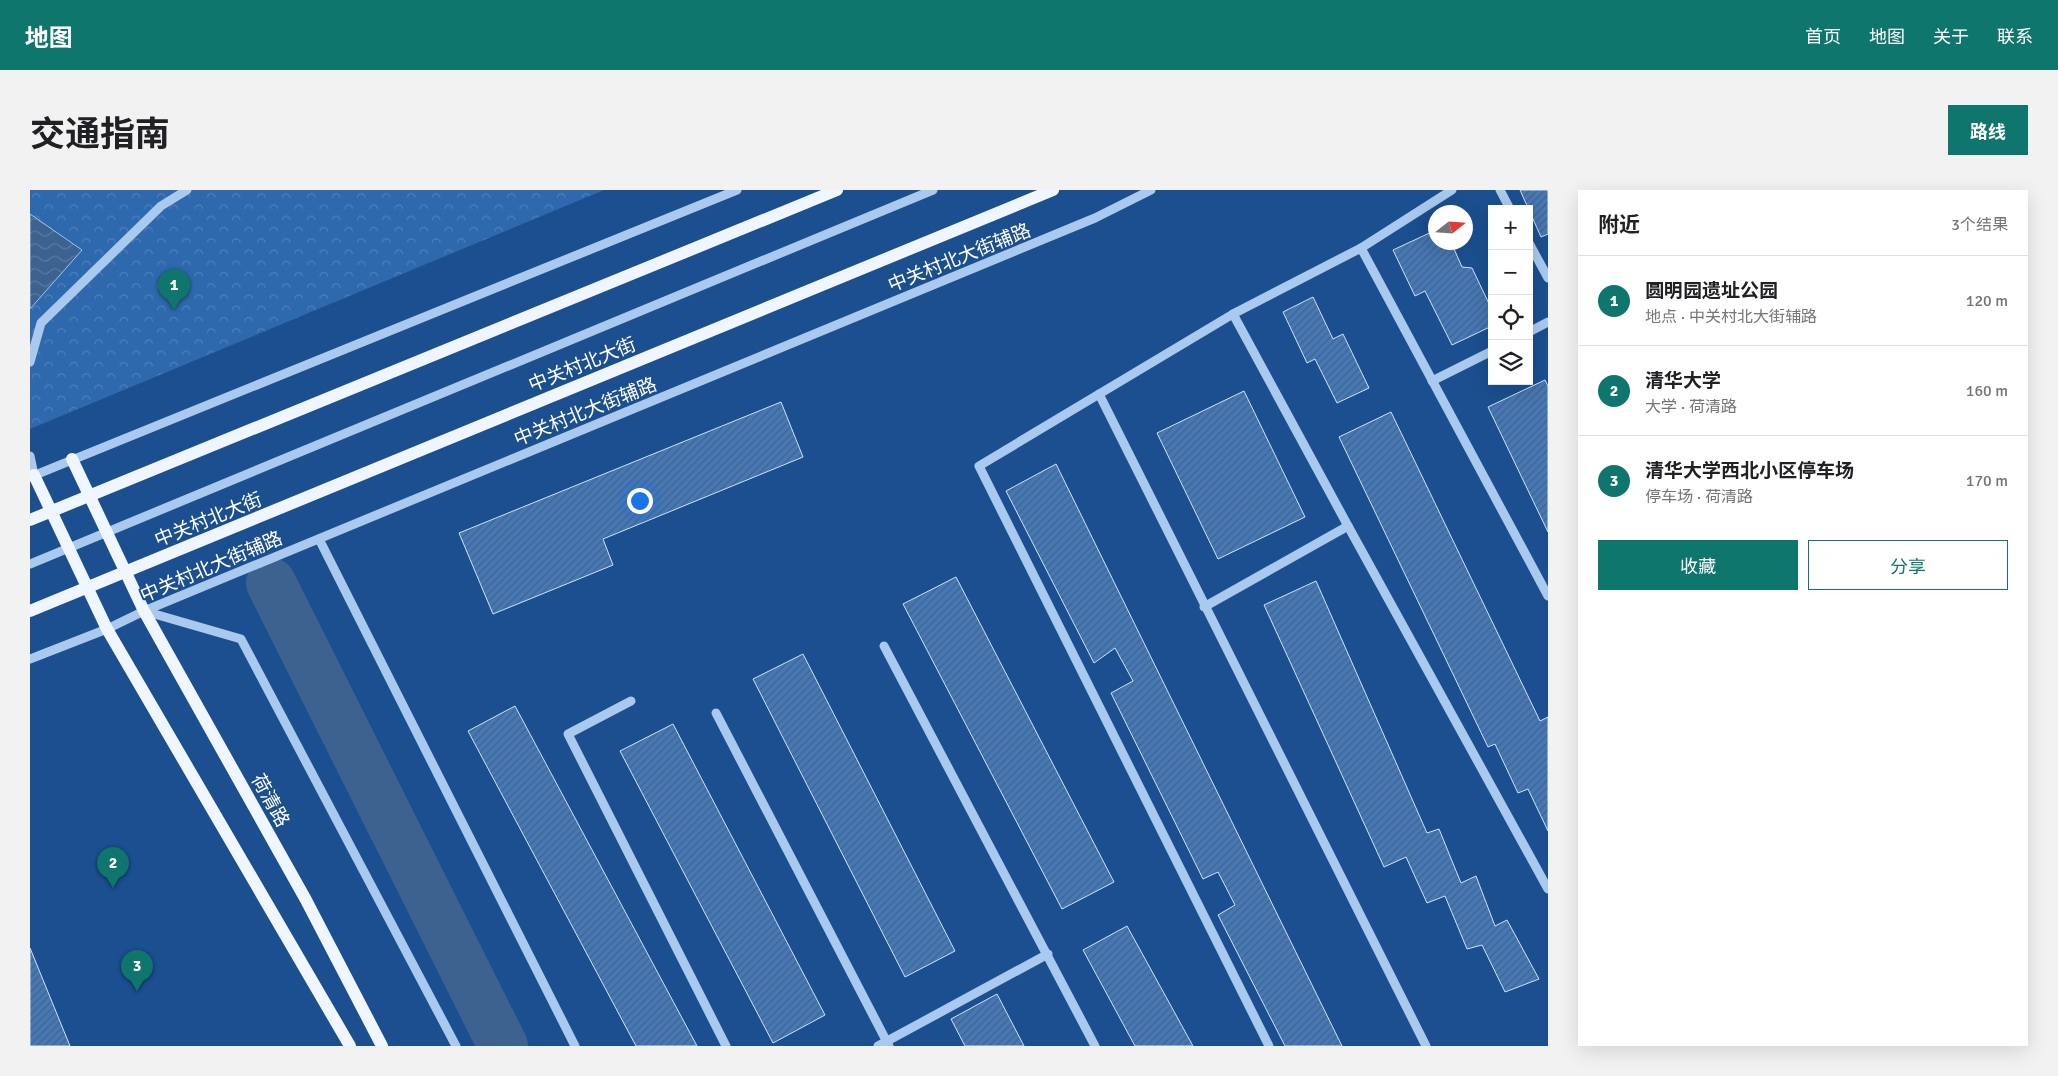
<!DOCTYPE html>
<html lang="zh">
<meta charset="utf-8">
<style>
:root{--surface:#fff;--page:#f2f2f2;--text:#202124;--muted:#757577;--line:#e0e0e0;--accent:#0f766e}
body{margin:0;font-family:Signika,"Noto Sans SC",sans-serif;background:var(--page);color:var(--text)}
.controls{position:absolute;right:15px;top:15px;display:grid;overflow:hidden;border-radius:0px;box-shadow:0 5px 20px #0002}
.controls button{width:45px;height:45px;display:grid;place-items:center;padding:0;border:0;border-bottom:1px solid var(--line);background:var(--surface);color:var(--text);font:25px sans-serif}
.compass{position:absolute;left:1398px;top:15px;width:45px;height:45px;border-radius:50%;background:var(--surface);box-shadow:0 5px 20px #0002;rotate:73deg}
.you{position:absolute;left:609px;top:310px;width:18px;height:18px;margin:-12px;border:4px solid #fff;border-radius:50%;background:#1a73e8;box-shadow:0 0 0 8px #1a73e833}
.badge{display:grid;place-items:center;width:32px;height:32px;border-radius:50%;background:var(--accent);color:#fff;font-size:16px;font-weight:700}
.pin{position:absolute;translate:-50% -41px;filter:drop-shadow(0 1px 2px #0008)}
.pin::after{content:'';position:absolute;top:26px;width:18px;height:15px;background:inherit;clip-path:polygon(0 0,100% 0,50% 100%)}
.list{margin:0;padding:0;list-style:none}
h2{display:flex;justify-content:space-between;align-items:center;height:65px;margin:0;padding:0 20px;font-size:21px}
h2 small{font-size:16px;font-weight:400;color:var(--muted)}
.list li{display:grid;grid-template-columns:32px 1fr auto;gap:15px;align-items:center;box-sizing:border-box;height:90px;padding:0 20px;border-top:1px solid var(--line)}
.list b{display:block;font-size:19px;white-space:nowrap}
.list p{margin:0;font-size:16px;white-space:nowrap;color:var(--muted)}
.list em{font-size:16px;font-style:normal;color:var(--muted)}
.actions{display:flex;gap:10px;padding:15px 20px}
.actions a{flex:1;padding:11px 0;border:1px solid var(--accent);border-radius:0px;text-align:center;font-size:18px;color:var(--accent)}
.actions .main{background:var(--accent);color:#fff}
.icon{flex:none;width:28px;height:28px;fill:none;stroke:currentColor;stroke-width:2;stroke-linecap:round;stroke-linejoin:round}
.map{position:relative;flex:none;width:1518px;height:856px;overflow:hidden;border-radius:0px}
header{display:flex;align-items:center;gap:30px;box-sizing:border-box;height:70px;padding:0 25px;background:var(--accent);color:#fff}
header strong{font-size:24px}
nav{display:flex;gap:28px;margin-inline-start:auto;font-size:18px}
.intro{display:flex;align-items:center;justify-content:space-between;box-sizing:border-box;height:120px;padding:0 30px}
h1{margin:0;font-size:35px}
.button{padding:12px 22px;border-radius:0px;background:var(--accent);color:#fff;font-size:18px;font-weight:700}
main{display:flex;gap:30px;padding:0 30px}
aside{flex:1;background:var(--surface);border-radius:0px;box-shadow:0 5px 20px #0002}
.map>svg:first-child{display:block}
.forest{fill:url(#forest-crowns)}
.water{fill:url(#water-waves);stroke:#9cc4f0}
.lines{fill:none;stroke-linecap:round;stroke-linejoin:round}
.river{stroke:#3c6290;stroke-width:50}
.building{fill:url(#building-hatch);stroke:#cfe3fa}
.minor{stroke:#a9c9ee;stroke-width:9}
.major{stroke:#f0f6ff;stroke-width:12}
.labels{text-anchor:middle;stroke-width:4;stroke-linejoin:round;paint-order:stroke}
.street-label{font-size:19px;fill:#fff;stroke:#1b4f8f}
</style>
<header>
<strong>地图</strong>
<nav><a>首页</a><a>地图</a><a>关于</a><a>联系</a></nav>
</header>
<div class="intro"><h1>交通指南</h1><a class="button">路线</a></div>
<main>
<div class="map">
<svg width="1518" height="856" viewBox="0 0 1518 856">
<defs>
<pattern id="forest-crowns" width="20" height="18" patternUnits="userSpaceOnUse" patternTransform="scale(1.25)"><rect width="20" height="18" fill="#2e69ad"/><path d="M2 6a3 3 0 1 1 6 0M12 15a3 3 0 1 1 6 0" fill="none" stroke="#4d80b9"/></pattern>
<pattern id="water-waves" width="16" height="10" patternUnits="userSpaceOnUse" patternTransform="scale(1.25)"><rect width="16" height="10" fill="#3c6290"/><path d="M0 5q4-4 8 0t8 0" fill="none" stroke="#597aa1"/></pattern>
<pattern id="building-hatch" width="6" height="6" patternUnits="userSpaceOnUse" patternTransform="scale(1.25)"><rect width="6" height="6" fill="#4478b7"/><path d="M-1 1l2-2M0 6l6-6M5 7l2-2" fill="none" stroke="#486282"/></pattern>
</defs>
<rect width="100%" height="100%" fill="#1b4f8f"/>
<polygon class="forest" points="0,0 574,0 0,239"/>
<polygon class="water" points="0,24 52,60 0,119"/>
<g class="lines">
<polyline class="river" points="241,393 473,856"/>
</g>
<g class="building">
<polygon points="1490,0 1518,0 1518,44 1511,47"/>
<polygon points="1406,40 1406,52 1421,52 1432,77 1442,78 1462,120 1462,136 1422,155 1395,101 1385,106 1363,60"/>
<polygon points="1283,107 1303,149 1313,144 1339,198 1307,213 1285,169 1277,173 1253,122"/>
<polygon points="1515,190 1518,196 1518,342 1458,217"/>
<polygon points="1214,201 1275,327 1188,369 1127,243"/>
<polygon points="751,212 773,267 573,349 583,375 463,424 429,343"/>
<polygon points="1361,222 1510,531 1518,527 1518,641 1498,599 1488,603 1465,554 1458,557 1309,247"/>
<polygon points="1026,274 1312,856 1255,856 1188,725 1205,715 1188,682 1173,689 1081,503 1103,491 1085,458 1064,473 976,301"/>
<polygon points="926,387 1084,692 1032,719 873,414"/>
<polygon points="1286,391 1397,643 1409,639 1431,693 1446,686 1465,736 1477,730 1509,789 1475,802 1452,755 1437,759 1415,706 1397,713 1376,667 1354,677 1234,415"/>
<polygon points="773,464 925,761 875,787 723,489"/>
<polygon points="485,516 667,856 606,856 438,541"/>
<polygon points="643,534 795,825 743,853 590,561"/>
<polygon points="1097,736 1163,856 1105,856 1053,760"/>
<polygon points="0,758 40,856 0,856"/>
<polygon points="967,804 994,856 935,856 921,829"/>
</g>
<g class="lines">
<g class="minor">
<polyline points="1470,0 1480,19"/>
<polyline points="1499,53 1518,88"/>
<polyline points="1331,58 1518,406"/>
<polyline points="1203,124 1318,336 1518,699"/>
<polyline points="1499,142 1518,132"/>
<polyline points="0,172 11,133 131,16 157,0"/>
<polyline points="1402,191 1462,161"/>
<polyline points="1069,204 1396,856"/>
<polyline points="0,266 4,285"/>
<polyline points="0,287 707,0"/>
<polyline points="289,349 545,856"/>
<polyline points="0,374 903,0"/>
<polyline points="1174,417 1318,336"/>
<polyline points="114,421 211,449 426,856"/>
<polyline points="854,456 1065,856"/>
<polyline points="0,469 77,439 114,421 1065,28 1121,0"/>
<polyline points="601,511 538,544 696,856"/>
<polyline points="686,523 859,856"/>
<polyline points="848,856 1018,764"/>
<polyline points="1239,856 949,276 1203,124 1331,58 1422,0"/>
</g>
<g class="major">
<polyline points="42,269 114,421 276,710 352,856"/>
<polyline points="4,285 77,439 320,856"/>
<polyline points="0,330 807,0"/>
<polyline points="0,421 1023,0"/>
</g>
</g>
<g class="labels">
<g class="street-label">
<text transform="translate(929 67) rotate(-22)" y="7">中关村北大街辅路</text>
<text transform="translate(552 174) rotate(-22)" y="7">中关村北大街</text>
<text transform="translate(555 221) rotate(-22)" y="7">中关村北大街辅路</text>
<text transform="translate(178 329) rotate(-22)" y="7">中关村北大街</text>
<text transform="translate(181 376) rotate(-23)" y="7">中关村北大街辅路</text>
<text transform="translate(241 610) rotate(61)" y="7">荷清路</text>
</g>
</g>
</svg>
<div class="controls">
<button>+</button>
<button>−</button>
<button><svg class="icon" aria-label="locate" viewBox="0 0 24 24"><circle cx="12" cy="12" r="6"/><path d="M12 2v4M12 18v4M2 12h4M18 12h4"/></svg></button>
<button><svg class="icon" aria-label="layers" viewBox="0 0 24 24"><path d="M12 4l9 5-9 5-9-5zM3 14l9 5 9-5"/></svg></button>
</div>
<svg class="compass" viewBox="-18 -18 36 36"><path d="M0-13l5 13h-10z" fill="#e53935"/><path d="M0 13l5-13h-10z" fill="#757577"/></svg>
<div class="you"></div>
<div class="pin badge" style="left:144px;top:120px">1</div>
<div class="pin badge" style="left:83px;top:698px">2</div>
<div class="pin badge" style="left:107px;top:801px">3</div>
</div>
<aside>
<h2>附近<small>3个结果</small></h2>
<ul class="list">
<li><span class="badge">1</span><div><b>圆明园遗址公园</b><p>地点 · 中关村北大街辅路</p></div><em>120 m</em></li>
<li><span class="badge">2</span><div><b>清华大学</b><p>大学 · 荷清路</p></div><em>160 m</em></li>
<li><span class="badge">3</span><div><b>清华大学西北小区停车场</b><p>停车场 · 荷清路</p></div><em>170 m</em></li>
</ul>
<div class="actions"><a class="main">收藏</a><a>分享</a></div>
</aside>
</main>
